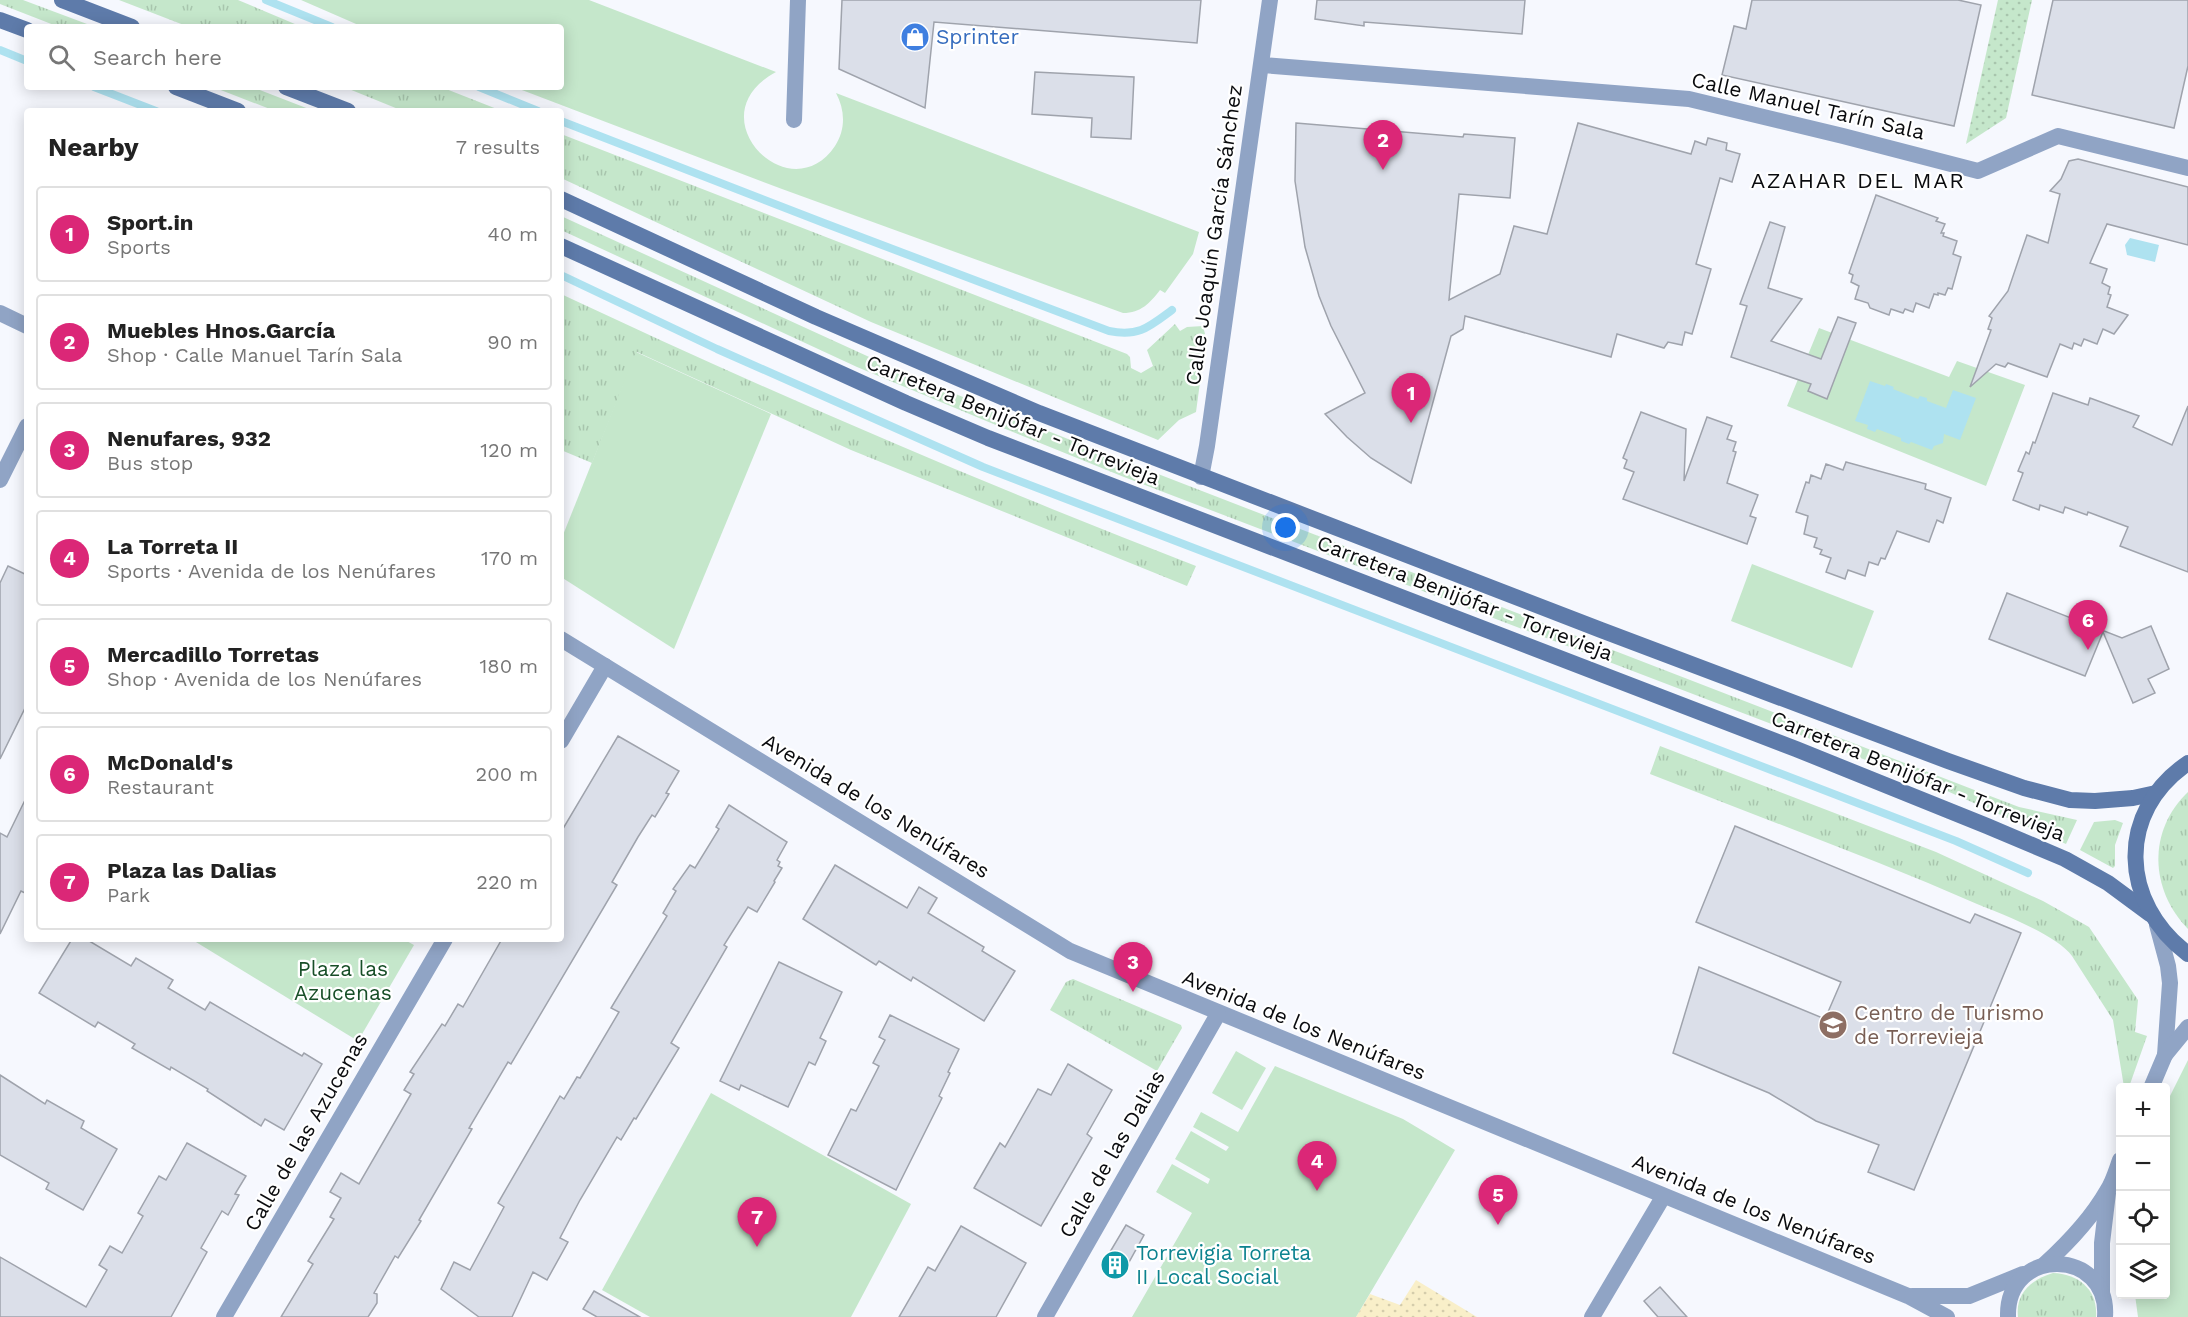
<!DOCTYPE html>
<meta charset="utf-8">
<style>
:root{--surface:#fff;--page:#f2f2f2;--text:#222;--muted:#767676;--line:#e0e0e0;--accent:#db2777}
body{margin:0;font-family:"Work Sans",sans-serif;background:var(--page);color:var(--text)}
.controls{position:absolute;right:18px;bottom:18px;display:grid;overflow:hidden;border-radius:6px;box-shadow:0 3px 15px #0003}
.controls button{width:54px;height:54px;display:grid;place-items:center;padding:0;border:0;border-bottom:2px solid var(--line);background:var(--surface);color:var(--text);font:30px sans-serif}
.you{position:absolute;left:1286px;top:528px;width:21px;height:21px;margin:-15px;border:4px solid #fff;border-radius:50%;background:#1a73e8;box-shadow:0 0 0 9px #1a73e833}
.badge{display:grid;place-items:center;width:39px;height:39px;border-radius:50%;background:var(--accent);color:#fff;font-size:20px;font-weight:700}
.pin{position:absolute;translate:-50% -50px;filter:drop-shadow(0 2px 3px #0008)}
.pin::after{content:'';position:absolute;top:32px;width:21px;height:18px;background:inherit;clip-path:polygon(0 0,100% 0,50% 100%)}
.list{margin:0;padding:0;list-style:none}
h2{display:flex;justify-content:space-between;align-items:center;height:78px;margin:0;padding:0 24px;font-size:26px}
h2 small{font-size:20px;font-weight:400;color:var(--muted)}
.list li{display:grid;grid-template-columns:39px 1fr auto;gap:18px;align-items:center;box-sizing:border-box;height:96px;margin:0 12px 12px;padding:0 12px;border:2px solid var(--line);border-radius:6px}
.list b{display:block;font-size:22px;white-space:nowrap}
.list p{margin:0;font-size:20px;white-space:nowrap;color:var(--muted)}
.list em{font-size:20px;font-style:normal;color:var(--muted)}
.icon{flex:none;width:33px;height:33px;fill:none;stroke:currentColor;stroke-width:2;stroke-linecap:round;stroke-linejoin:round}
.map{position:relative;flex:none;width:2188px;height:1317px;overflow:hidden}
.search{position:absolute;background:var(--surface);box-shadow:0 3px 15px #0003;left:24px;top:24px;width:540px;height:66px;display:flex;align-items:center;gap:15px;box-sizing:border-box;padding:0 21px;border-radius:6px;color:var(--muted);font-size:22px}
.panel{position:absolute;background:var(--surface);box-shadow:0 3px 15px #0003;left:24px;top:108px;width:540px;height:834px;border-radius:6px}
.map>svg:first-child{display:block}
.grass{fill:url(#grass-tufts)}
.sand{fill:url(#sand-dots)}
.park{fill:#c5e7cb}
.garden{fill:url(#garden-dots)}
.water{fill:#aee2f0}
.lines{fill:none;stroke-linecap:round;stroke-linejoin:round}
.stream{stroke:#aee2f0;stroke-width:8}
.building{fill:#dbdfe9;stroke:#9fa3ac;stroke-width:1.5}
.minor{stroke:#90a4c5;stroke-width:16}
.secondary{stroke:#5e7baa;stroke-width:16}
.labels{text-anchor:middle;stroke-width:4.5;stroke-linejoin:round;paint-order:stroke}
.shop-label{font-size:21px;fill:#366cbe;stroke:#fff;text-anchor:start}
.street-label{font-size:21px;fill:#0a0b0e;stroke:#fff}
.park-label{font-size:21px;fill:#174e27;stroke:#fff}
.education-label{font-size:21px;fill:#785e54;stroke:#fff;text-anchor:start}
.culture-label{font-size:21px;fill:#0d838f;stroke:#fff;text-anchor:start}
.neighbourhood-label{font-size:22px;letter-spacing:1.5px;fill:#0a0b0e;stroke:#fff}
</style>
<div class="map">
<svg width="2188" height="1317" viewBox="0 0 2188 1317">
<defs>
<pattern id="grass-tufts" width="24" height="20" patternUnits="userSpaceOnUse" patternTransform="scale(1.5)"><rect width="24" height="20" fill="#c5e7cb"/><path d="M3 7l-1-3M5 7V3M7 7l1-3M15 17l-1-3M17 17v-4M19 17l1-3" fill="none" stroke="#a8c5ad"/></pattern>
<pattern id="sand-dots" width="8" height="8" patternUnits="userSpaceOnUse" patternTransform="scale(1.5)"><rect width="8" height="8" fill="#f9efc9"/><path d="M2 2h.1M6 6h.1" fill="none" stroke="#d4ccab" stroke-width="1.8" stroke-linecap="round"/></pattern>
<pattern id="garden-dots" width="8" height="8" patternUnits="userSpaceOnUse" patternTransform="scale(1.5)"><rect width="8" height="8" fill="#c5e7cb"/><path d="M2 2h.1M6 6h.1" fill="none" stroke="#a8c5ad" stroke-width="1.8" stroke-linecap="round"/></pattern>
</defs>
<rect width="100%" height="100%" fill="#f6f8fe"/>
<g class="grass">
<polygon points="0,0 23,0 95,27 59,27 0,4"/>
<polygon points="119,0 238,0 302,27 189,27"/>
<polygon points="213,87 252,87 314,111 275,111"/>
<polygon points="344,87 441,87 502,111 403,111"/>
<polygon points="561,134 1127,354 1130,357 1131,368 1141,373 1153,366 1147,350 1175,324 1180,331 1187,327 1203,326 1206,338 1196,412 1179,420 1158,440 871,322 561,178"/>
<polygon points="561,216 913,377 1078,443 1977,791 2019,807 2077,820 2066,844 1947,791 1124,477 1003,428 857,367 561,230"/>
<path d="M561,294C770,392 981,483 1196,566L1187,586L851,450L637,352L592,463L561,450Z"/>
<path d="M1660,746L1936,852L2043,901L2089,927L2138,1000L2135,1032L2147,1036L2129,1087H2124L2113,1020L2072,956C2057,935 2002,914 1977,904C1869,857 1759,817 1650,774Z"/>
<path d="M2188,792V929C2150,890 2147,831 2188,792Z"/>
<polygon points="2115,820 2123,823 2115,845 2115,866 2113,868 2080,850 2094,822"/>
<polygon points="1073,979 1181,1025 1182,1028 1157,1071 1050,1010 1066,982"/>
<path d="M2053,1273C2079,1274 2098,1290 2096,1317H2018C2015,1293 2032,1279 2053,1273Z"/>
</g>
<polygon class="sand" points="1416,1280 1477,1317 1356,1317 1370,1294 1400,1305"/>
<g class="park">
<path d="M301,0H589L776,72C694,116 790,213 835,146C846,129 845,110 836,93L1199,232L1193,254L1165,293L1160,290C1150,303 1141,313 1123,313L782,189L514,87H561V27H363Z"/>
<polygon points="1819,328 1949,377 1957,361 2025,385 1986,486 1787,406"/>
<polygon points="636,352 771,414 674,649 561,577 561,540"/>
<polygon points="1752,564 1874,611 1852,668 1731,621"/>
<polygon points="191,939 403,939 414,945 358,1041"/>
<polygon points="1236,1051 1266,1068 1242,1110 1212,1093"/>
<polygon points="2188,1060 2188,1317 2138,1317 2135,1295 2166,1294 2166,1104"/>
<polygon points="1275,1066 1403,1119 1455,1150 1356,1317 1132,1317 1192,1213 1156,1192 1172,1164 1208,1184 1210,1179 1175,1159 1191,1131 1226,1151 1229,1147 1193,1127 1201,1112 1238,1132"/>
<polygon points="711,1093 911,1204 851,1317 650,1317 602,1290"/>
</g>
<polygon class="garden" points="1998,0 2032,0 2006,118 1966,144"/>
<g class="water">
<polygon points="2130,238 2159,245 2155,262 2127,255 2125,245"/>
<polygon points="1870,381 1885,386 1886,384 1894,387 1893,389 1918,399 1920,396 1927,398 1927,401 1946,408 1953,390 1976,398 1960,440 1944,434 1943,443 1934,446 1932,450 1911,442 1909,444 1901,441 1901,438 1877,429 1875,432 1867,429 1868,425 1855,421"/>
</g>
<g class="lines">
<g class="stream">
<polyline points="266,0 332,27"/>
<polyline points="0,50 27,61"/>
<polyline points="94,87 156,111"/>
<polyline points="479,87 538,111"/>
<path d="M561,121L824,223L1109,331C1139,337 1149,327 1172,310"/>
<polyline points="561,275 717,349 983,467 1956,841 2028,873"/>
</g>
</g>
<g class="building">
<polygon points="842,0 1201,0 1197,43 934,22 925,108 839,69"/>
<polygon points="1317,0 1525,0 1522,34 1364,22 1364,26 1315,19"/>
<polygon points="1752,0 1958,0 1981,5 1954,126 1722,75 1734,26 1746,29"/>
<polygon points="2053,0 2188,0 2188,66 2174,128 2032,95"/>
<polygon points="1035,72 1134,77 1131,139 1091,137 1092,118 1032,114"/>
<polygon points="1296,123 1463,137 1464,134 1515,138 1510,198 1459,194 1449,300 1500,274 1514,226 1547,234 1578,123 1691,154 1695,141 1706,145 1708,138 1727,143 1726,150 1740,154 1732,182 1720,178 1696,264 1711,269 1692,334 1685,332 1682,345 1668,342 1664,348 1617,334 1611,357 1465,316 1463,329 1451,336 1411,483 1371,458 1347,437 1325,414 1365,393 1331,326 1319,296 1305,247 1295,181"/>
<polygon points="2078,159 2188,187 2188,245 2107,224 2090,263 2107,269 2102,283 2110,287 2108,294 2111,295 2107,307 2128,315 2114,334 2103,329 2097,344 2084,339 2081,346 2074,343 2072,349 2060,344 2047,377 2008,363 2005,367 1996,364 1970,387 1991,330 1988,329 1992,318 1989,316 2008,291 2027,235 2048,243 2060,194 2050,191 2061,179 2069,161"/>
<polygon points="1876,195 1938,218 1936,221 1945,224 1941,233 1944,233 1943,236 1957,241 1953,254 1961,257 1952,289 1948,288 1945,295 1938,293 1938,295 1934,294 1929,308 1916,303 1913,312 1905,309 1903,313 1891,309 1889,315 1870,308 1868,303 1855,299 1859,286 1851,282 1853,275 1849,273"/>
<polygon points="1770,222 1785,227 1768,288 1802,299 1771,341 1821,359 1838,317 1856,323 1827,399 1808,391 1811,384 1731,357 1747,306 1740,304"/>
<polygon points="2053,393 2088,405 2090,398 2139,416 2133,427 2172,445 2188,406 2188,572 2120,546 2128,527 2088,512 2087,515 2065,507 2063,513 2040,505 2039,510 2013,500 2023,473 2018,471 2026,452 2029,454 2033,442 2035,443"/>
<polygon points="1641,412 1686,429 1684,481 1707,417 1732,426 1727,439 1736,442 1733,451 1736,452 1727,483 1758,495 1750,516 1756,518 1747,544 1623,499 1634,472 1624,468 1627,460 1623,458"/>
<polygon points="1846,462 1926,484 1925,489 1951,498 1943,523 1937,520 1929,542 1897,531 1885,559 1881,558 1878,565 1869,562 1865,576 1848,570 1845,579 1826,572 1831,558 1820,554 1822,550 1814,547 1817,538 1804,534 1808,516 1796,512 1806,482 1809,483 1811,475 1821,479 1826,464 1843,470"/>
<polygon points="8,566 27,575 27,704 0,759 0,583"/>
<polygon points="2007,593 2122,638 2151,626 2169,669 2148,679 2155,693 2133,703 2103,632 2085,676 1989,639"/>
<polygon points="618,736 679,771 666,793 669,794 655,817 652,815 638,837 612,882 617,885 511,1064 508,1062 469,1128 472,1129 419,1220 421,1221 398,1258 395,1256 374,1293 377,1294 377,1303 368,1317 281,1317 313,1264 308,1261 334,1219 330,1217 341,1198 330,1192 341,1173 359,1184 411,1094 404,1090 414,1074 410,1072 442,1024 445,1026 458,1004 463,1007 502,939 561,939 561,832"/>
<polygon points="27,796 27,894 21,891 0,934 0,833 7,837"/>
<polygon points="729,805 787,842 777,860 780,862 778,866 782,868 774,881 775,882 757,912 748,907 724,945 727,947 671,1043 679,1048 636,1119 634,1118 621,1140 617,1137 580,1200 560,1238 568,1242 547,1280 533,1272 512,1317 479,1317 441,1289 454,1262 470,1270 504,1207 498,1203 560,1096 564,1099 577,1077 580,1078 619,1012 611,1008 667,916 663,913 676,891 673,889 690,865 695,868 719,829 716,827"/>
<polygon points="1735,826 1970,923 1975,914 2021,933 1914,1190 1868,1172 1879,1145 1816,1121 1769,1093 1673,1053 1699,967 1825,1019 1841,982 1696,922"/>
<polygon points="835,865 907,908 919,887 937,898 928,913 984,947 982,951 1015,971 984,1021 913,977 911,981 879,961 876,965 803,919"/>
<polygon points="72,939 86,939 131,966 136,958 173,980 168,988 205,1010 210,1002 302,1056 304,1053 322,1064 284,1130 265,1119 261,1126 207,1091 208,1089 171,1067 170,1070 132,1048 135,1044 98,1022 95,1027 39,993"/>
<polygon points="779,962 842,992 820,1038 826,1041 815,1065 809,1062 788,1107 741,1085 739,1090 720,1081"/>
<polygon points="890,1015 959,1049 948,1072 950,1073 939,1096 942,1098 896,1190 828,1155 851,1109 856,1111 879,1066 873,1063 885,1040 879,1037"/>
<polygon points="1068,1064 1112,1090 1087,1134 1092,1138 1041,1226 974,1188 1000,1143 1005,1147 1038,1089 1051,1095"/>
<polygon points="0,1075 45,1104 47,1100 84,1121 81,1128 117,1149 83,1210 46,1189 49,1183 0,1155"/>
<polygon points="187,1143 246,1176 235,1194 239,1195 228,1215 222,1211 201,1248 207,1252 171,1317 0,1317 0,1257 86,1307 107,1270 99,1265 110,1246 122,1253 143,1216 138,1213 159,1176 166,1180"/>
<polygon points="1126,1225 1144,1235 1123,1273 1104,1262"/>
<polygon points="961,1226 1026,1263 996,1317 899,1317 928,1267 935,1271"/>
<polygon points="1660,1287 1687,1317 1658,1317 1644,1301"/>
<polygon points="594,1291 640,1317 597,1317 583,1309"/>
</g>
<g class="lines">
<g class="minor">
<polyline points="1262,65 1689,99 1843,136 1978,171 2058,136 2188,168"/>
<polyline points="794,120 798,0"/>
<polyline points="0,313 27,326"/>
<polyline points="1201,477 1207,446 1270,0"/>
<polyline points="0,480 27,426"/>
<polyline points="561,639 1070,951 1908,1296 1947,1317"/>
<polyline points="561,741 605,666"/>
<polyline points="2157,925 2168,966 2170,983 2165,1055"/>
<polyline points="2151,1088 2165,1055 2188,1027"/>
<path d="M2045,1264C2068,1243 2091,1219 2107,1191C2113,1182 2116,1171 2120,1160"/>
<polyline points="2102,1292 2102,1243 2108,1193"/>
<polyline points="1912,1296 1969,1296 2023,1274"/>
<polyline points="224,1317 445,939"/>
<polyline points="1045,1317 1218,1014"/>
<polyline points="1592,1317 1663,1197"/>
<path d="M2008,1317C2006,1245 2110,1248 2105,1317"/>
</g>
<g class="secondary">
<polyline points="62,0 132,27"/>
<polyline points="0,20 27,30"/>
<polyline points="176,87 238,111"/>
<polyline points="286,87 348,111"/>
<polyline points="561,199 816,317 1039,413 1601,630 1948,761 2024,788 2070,800 2095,801 2133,798 2156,793"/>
<polyline points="561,246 906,403 988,438 1796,749 1987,826 2065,859 2108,883 2150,914"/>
<path d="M2188,763C2116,812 2120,903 2188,954"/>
</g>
</g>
<defs>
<g id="shop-disc" transform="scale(1.5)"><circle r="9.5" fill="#3f7fe0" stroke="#fff"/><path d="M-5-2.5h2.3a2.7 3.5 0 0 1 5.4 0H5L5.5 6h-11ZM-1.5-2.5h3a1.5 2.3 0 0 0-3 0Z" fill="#fff"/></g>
<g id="university-disc" transform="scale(1.5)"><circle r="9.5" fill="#8d6e63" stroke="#fff"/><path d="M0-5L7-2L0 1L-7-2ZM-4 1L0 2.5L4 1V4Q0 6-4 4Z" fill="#fff"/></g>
<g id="building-disc" transform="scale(1.5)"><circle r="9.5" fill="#0f9aa8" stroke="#fff"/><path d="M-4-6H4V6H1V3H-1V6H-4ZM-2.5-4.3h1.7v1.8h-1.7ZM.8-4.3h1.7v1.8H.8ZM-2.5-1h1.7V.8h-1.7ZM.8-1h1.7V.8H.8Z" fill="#fff"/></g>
</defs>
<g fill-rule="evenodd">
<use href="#shop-disc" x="915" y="37"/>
<use href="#university-disc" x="1833" y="1025"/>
<use href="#building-disc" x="1115" y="1265"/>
</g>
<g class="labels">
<g class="shop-label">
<text x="936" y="44">Sprinter</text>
</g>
<g class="street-label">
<text transform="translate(1808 106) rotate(13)" y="7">Calle Manuel Tarín Sala</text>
<text transform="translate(1214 235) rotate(-82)" y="7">Calle Joaquín García Sánchez</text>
<text transform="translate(1013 420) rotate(22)" y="7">Carretera Benijófar - Torrevieja</text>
<text transform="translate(1465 598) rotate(21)" y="7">Carretera Benijófar - Torrevieja</text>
<text transform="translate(1918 776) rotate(22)" y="7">Carretera Benijófar - Torrevieja</text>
<text transform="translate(876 806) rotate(31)" y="7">Avenida de los Nenúfares</text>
<text transform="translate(1304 1025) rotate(22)" y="7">Avenida de los Nenúfares</text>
<text transform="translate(306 1132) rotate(-60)" y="7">Calle de las Azucenas</text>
<text transform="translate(1112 1154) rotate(-60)" y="7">Calle de las Dalias</text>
<text transform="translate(1754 1209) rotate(22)" y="7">Avenida de los Nenúfares</text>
</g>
<g class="park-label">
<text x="343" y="976">Plaza las<tspan x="343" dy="24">Azucenas</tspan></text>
</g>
<g class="education-label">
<text x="1854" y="1020">Centro de Turismo<tspan x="1854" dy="24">de Torrevieja</tspan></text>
</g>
<g class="culture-label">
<text x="1136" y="1260">Torrevigia Torreta<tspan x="1136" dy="24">II Local Social</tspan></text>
</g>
<g class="neighbourhood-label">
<text x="1858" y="188">AZAHAR DEL MAR</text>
</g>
</g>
</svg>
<div class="controls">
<button>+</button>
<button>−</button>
<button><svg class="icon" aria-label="locate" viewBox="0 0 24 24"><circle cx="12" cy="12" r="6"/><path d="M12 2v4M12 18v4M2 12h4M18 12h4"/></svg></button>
<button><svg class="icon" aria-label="layers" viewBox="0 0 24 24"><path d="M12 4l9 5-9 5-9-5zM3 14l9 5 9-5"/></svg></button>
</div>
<div class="you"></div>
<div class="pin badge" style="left:1411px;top:423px">1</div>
<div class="pin badge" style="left:1383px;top:170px">2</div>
<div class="pin badge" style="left:1133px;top:992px">3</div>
<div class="pin badge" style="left:1317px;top:1191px">4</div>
<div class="pin badge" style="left:1498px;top:1225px">5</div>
<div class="pin badge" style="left:2088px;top:650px">6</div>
<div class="pin badge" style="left:757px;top:1247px">7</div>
<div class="search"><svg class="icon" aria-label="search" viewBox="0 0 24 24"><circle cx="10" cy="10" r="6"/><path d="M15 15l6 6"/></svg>Search here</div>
<section class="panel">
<h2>Nearby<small>7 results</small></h2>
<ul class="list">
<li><span class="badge">1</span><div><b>Sport.in</b><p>Sports</p></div><em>40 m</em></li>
<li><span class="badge">2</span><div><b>Muebles Hnos.García</b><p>Shop · Calle Manuel Tarín Sala</p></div><em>90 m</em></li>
<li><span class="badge">3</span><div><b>Nenufares, 932</b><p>Bus stop</p></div><em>120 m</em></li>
<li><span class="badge">4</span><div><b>La Torreta II</b><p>Sports · Avenida de los Nenúfares</p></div><em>170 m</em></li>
<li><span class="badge">5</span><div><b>Mercadillo Torretas</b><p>Shop · Avenida de los Nenúfares</p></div><em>180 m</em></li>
<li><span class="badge">6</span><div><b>McDonald's</b><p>Restaurant</p></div><em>200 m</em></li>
<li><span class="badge">7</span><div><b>Plaza las Dalias</b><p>Park</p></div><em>220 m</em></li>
</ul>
</section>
</div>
